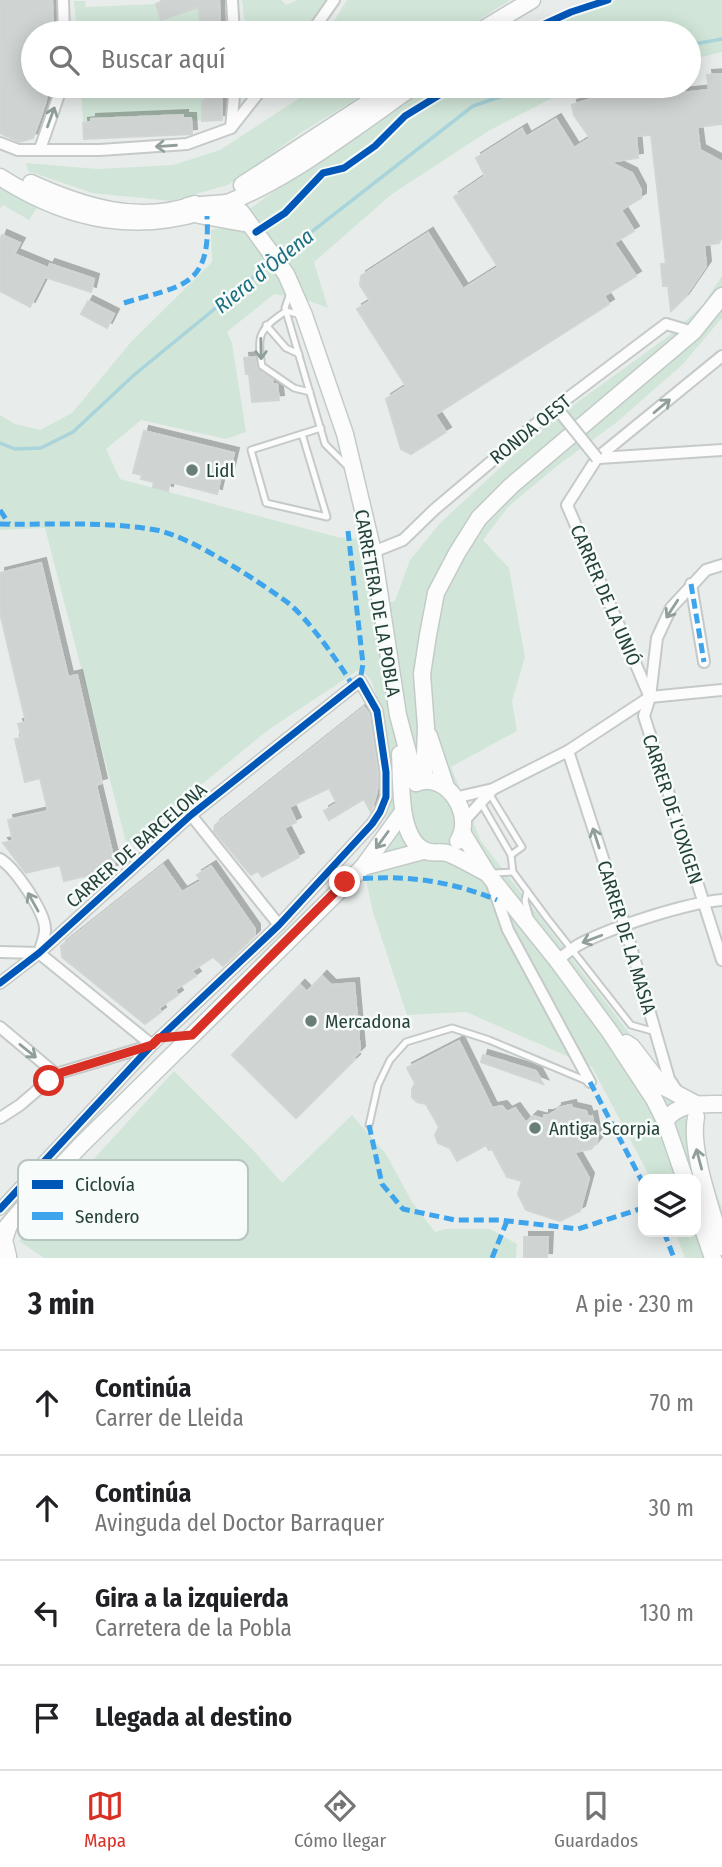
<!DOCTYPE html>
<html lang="es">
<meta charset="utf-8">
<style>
:root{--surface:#fff;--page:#f6f6f6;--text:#202124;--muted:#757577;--line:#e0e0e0;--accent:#d93025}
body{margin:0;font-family:"Fira Sans Condensed",sans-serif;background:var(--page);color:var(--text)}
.controls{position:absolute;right:21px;bottom:21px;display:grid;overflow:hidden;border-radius:14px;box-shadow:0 4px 18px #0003}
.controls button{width:63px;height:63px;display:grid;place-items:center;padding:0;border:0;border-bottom:2px solid var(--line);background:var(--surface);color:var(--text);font:35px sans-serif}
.stop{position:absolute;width:21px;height:21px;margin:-16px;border:5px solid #d93025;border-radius:50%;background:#fff}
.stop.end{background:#d93025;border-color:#fff;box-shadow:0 2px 7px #0008}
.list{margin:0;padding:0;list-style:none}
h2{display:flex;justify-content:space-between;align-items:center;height:91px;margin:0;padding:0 28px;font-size:30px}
h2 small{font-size:23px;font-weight:400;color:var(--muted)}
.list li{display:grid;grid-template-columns:46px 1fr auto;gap:21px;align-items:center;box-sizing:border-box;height:105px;padding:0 28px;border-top:2px solid var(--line)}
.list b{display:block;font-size:26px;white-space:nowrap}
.list p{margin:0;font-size:23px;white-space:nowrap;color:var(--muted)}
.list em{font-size:23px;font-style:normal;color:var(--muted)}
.icon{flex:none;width:38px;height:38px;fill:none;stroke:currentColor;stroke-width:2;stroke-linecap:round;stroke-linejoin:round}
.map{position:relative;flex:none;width:722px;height:1258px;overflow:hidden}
.search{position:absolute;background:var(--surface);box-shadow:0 4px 18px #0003;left:21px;right:21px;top:21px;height:77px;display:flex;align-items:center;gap:18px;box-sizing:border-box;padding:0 24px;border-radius:38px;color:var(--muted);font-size:26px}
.sheet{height:511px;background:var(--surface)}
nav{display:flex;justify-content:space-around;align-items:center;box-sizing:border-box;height:98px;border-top:2px solid var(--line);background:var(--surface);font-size:19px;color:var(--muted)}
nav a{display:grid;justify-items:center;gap:4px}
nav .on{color:var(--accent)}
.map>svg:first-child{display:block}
.green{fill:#d1e6d8}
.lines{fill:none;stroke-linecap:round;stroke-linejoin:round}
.stream{stroke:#a9d4db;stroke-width:3.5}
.building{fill:#cfd4d2;stroke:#d1d6d4;stroke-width:2;filter:url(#shadow)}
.lane-casing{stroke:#c5cac8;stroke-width:9}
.street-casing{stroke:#c5cac8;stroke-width:14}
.secondary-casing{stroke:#c3cbc8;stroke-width:19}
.lane{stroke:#fcfcfc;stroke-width:5}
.street{stroke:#fcfcfc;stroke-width:10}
.secondary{stroke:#fcfcfc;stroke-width:16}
.street-bridge-casing{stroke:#c5cac8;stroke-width:14;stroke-linecap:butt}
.street-bridge{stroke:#fcfcfc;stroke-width:10}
.quiet{stroke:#3ea4ec;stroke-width:5;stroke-dasharray:10 5;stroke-linecap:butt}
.cycleway-casing{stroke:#f7fbf9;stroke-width:11}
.cycleway{stroke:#0057b8;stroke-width:7}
.oneway{stroke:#909f9b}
.route{stroke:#d93025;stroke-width:9}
.poi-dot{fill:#697e78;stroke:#f7fbf9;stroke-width:2.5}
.labels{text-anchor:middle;stroke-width:5;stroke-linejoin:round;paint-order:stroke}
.street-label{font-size:19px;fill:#24423a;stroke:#f7fbf9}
.poi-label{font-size:19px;fill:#24423a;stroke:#f7fbf9;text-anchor:start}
.water-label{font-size:21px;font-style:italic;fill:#1c6f80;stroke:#f7fbf9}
.key{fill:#f7fbf9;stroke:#b8c4c0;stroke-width:2}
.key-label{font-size:19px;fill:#24423a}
</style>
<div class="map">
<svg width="722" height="1258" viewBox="0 0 722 1258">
<defs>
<filter id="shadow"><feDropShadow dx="5" dy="-5" stdDeviation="0" flood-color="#0004"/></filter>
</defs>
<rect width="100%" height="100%" fill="#e8edeb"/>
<g class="green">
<polygon points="242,0 281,0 286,5 297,0 328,0 303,33 285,31 282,33 246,33"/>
<polygon points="347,0 510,0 458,33 327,33"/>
<polygon points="617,0 722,0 722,52 689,60 689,33 501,33"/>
<polygon points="74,1 85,1 86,7 156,4 162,20 200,7 203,20 200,21 200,32 203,33 77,33"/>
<polygon points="81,86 205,86 205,101 202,101 202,112 206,120 191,121 191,118 183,118 183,115 172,115 171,118 145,117 145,120 119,118 83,123"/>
<polygon points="318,86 377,86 302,132 228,185 171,201 92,193 28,171 26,163 98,169 173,165 220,150"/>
<polygon points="424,86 587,86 564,92 490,130 392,194 314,262 328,308 307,300 274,294 227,332 232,343 246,432 226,439 141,420 106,449 120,479 337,537 360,539 373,607 395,601 410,560 440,523 550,422 670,335 702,306 722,276 722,318 683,364 617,422 557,466 508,507 483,540 509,568 525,657 512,701 517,731 451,767 481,841 661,1074 693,1132 722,1208 722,1258 685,1258 675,1232 696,1232 696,1179 651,1179 592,1067 466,1012 407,1015 373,912 365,876 390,807 382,712 371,680 360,669 268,730 127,846 45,528 0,530 0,415 15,424 40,430 72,413 131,342 212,262 211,230 222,228"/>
<polygon points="0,182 39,205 29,220 3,205 0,208"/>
<polygon points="174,1071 253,1150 282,1183 352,1115 386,1154 412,1202 435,1232 445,1229 490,1229 517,1244 516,1258 44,1258 19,1241"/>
</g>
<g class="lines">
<g class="stream">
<polyline points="689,45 722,39"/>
<polyline points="278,258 473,106 532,86"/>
<polyline points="0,443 15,449 41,448 73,432 134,375 272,262"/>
</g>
</g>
<g class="building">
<polygon points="0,0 52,0 53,33 33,33 33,86 49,86 45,104 33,138 19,142 0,133"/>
<polygon points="165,0 219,0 220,33 200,32 199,7 161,20 156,4"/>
<polygon points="722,74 722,124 697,127 700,150 722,162 722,235 719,243 704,245 706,266 684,298 671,311 668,286 663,286 661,264 666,264 651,135 636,136 638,158 609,162 632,173 641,190 641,198 621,210 634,231 614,243 636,276 604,296 609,304 435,415 446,432 411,454 401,449 386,399 406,386 357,309 370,301 360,285 361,276 428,233 463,289 498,267 454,197 485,176 476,158 522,129 526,137 556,119 574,148 590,138 574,115 572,105 632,86 639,86 640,97 709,90 707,75"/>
<polygon points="205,86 221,86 222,120 202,121 202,101 205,101"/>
<polygon points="183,115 183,118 191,118 192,134 84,139 83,123 91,122 91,119"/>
<polygon points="2,235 20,243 14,254 48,268 50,264 94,279 91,292 45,277 30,307 0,291 0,240"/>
<polygon points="88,301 114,314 107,328 81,314"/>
<polygon points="255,357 258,369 272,379 273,384 277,384 279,400 252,402 249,374 246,374 244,358"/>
<polygon points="144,431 234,453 228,478 221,476 217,494 170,482 168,491 153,487 154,482 141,479 142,475 133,473"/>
<polygon points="41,563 68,677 77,675 102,783 96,785 116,869 64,881 60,865 26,873 3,843 13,841 8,820 48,811 40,778 25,782 15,739 22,738 18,724 26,722 0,613 0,573"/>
<polygon points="364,707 369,714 378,774 377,791 371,812 364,799 329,820 324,811 337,803 329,788 289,807 296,822 284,828 299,857 262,877 258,871 251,875 214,831 215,825"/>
<polygon points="163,865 182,892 201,881 197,875 211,866 255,929 255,935 223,966 213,957 192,971 196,976 175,990 178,995 159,1008 161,1012 145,1024 62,957 61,946"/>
<polygon points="322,976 331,985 354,983 360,1051 353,1058 355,1059 296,1118 232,1055 300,985 307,992"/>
<polygon points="459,1041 492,1108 502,1106 507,1112 515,1108 526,1123 533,1116 544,1119 544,1115 549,1115 557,1110 557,1108 571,1105 572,1108 586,1111 588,1117 592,1116 595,1132 598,1132 597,1142 591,1149 574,1152 589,1178 580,1211 560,1221 526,1210 518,1194 522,1181 507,1177 492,1149 489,1150 486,1145 457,1161 450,1148 438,1143 435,1135 439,1127 426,1104 417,1102 412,1097 412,1089 415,1083 407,1068"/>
<polygon points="483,1055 536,1071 543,1084 481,1062"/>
<polygon points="524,1237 548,1237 547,1258 524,1258"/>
</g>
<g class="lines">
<g class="lane-casing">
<g id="lane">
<polyline points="290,293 285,308 325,444 348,467"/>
<path d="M301,315L286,311C260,329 256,334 262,366L294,388L310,392"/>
<polyline points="266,325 286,348 299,354"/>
<polyline points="302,434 327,517 266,503 251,450 321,428"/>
<polyline points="489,793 522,847 511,855"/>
<polyline points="481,803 511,855 513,872 547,918 631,1025 656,1032"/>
<polyline points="492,873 513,872"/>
<polyline points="527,891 525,901 530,918"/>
<polyline points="369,1125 378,1085 390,1060 406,1042 452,1028 489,1040 587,1081"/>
</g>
</g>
<g class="street-casing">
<g id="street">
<polyline points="63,0 64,33"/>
<polyline points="232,0 234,33"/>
<polyline points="311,33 334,0"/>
<polyline points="231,128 235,86"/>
<polyline points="0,143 18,150 100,150 187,144 231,128 264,86"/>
<polyline points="40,149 62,86"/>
<polyline points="599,458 722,450"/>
<polyline points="373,552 403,540 435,509 556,407 666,324 693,332"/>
<polyline points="722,565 706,570 671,608 657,638 650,697 644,716 722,960"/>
<polyline points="691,584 704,662"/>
<polyline points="649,695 567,505 597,458 722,356"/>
<polyline points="568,751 625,926 669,1079 679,1094"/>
<polyline points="454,798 493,789 568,751 650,697 722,690"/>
<polyline points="191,815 279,925"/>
<polyline points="464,821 493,789"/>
<path d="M0,859C15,868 46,913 45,930C45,937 41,946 39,953"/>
<polyline points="492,884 508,930 590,1082"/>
<polyline points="0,952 39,953"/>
<polyline points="39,953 152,1045"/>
<path d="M557,960C565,955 572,948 580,944C612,927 686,903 722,900"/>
<polyline points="0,983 39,953 191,815 360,681 377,711 386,772 386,797 380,812 372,824 279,925 152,1045 0,1209"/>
<polyline points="0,1027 56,1074"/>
<polyline points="0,1118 20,1105 56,1074 149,1046"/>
</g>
</g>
<g class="secondary-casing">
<g id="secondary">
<polyline points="477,33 532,0"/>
<path d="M0,177C164,282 279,181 414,86"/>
<path d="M31,183C81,206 140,225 195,204"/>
<polyline points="242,185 394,86"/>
<polyline points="188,206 227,203 241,212 286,274 304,315 345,434 373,552 398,715 416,783"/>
<polyline points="199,215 243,223"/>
<polyline points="429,736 446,787"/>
<path d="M400,754C402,781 397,839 426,851C433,854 440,851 447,853C461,858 474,867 487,873"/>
<polyline points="424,780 426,727 422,674 428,635 436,593 457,553 479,518 511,486 693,332 722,296"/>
<path d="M416,783C447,770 475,816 458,841"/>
<polyline points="463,834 487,873 557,960 610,1032 654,1099 665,1121 685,1179"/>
<polyline points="363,867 423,851"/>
<polyline points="626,1043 632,1047 662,1086 696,1104"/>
<path d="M696,1117C689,1150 713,1213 722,1247"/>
<path d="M665,1121C678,1102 701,1104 722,1104"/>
<polyline points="696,1209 713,1258"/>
<polyline points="0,1235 41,1187 82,1144 363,867 402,813"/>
<polyline points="8,1256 4,1240 9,1225"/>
</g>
</g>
<use href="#lane" class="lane"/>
<use href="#street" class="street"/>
<use href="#secondary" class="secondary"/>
<g class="street-bridge-casing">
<polyline id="street-bridge" points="556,407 597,458"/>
</g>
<use href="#street-bridge" class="street-bridge"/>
<g class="quiet">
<path d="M124,303C182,285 211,288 207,216"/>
<polyline points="0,510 9,524"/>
<path d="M0,524C51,525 105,521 156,530C190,536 258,581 287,602C307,617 340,664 353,686"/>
<polyline points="348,531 363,664 360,681"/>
<polyline points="691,584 704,662"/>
<path d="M348,880C400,874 449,880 497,900"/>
<polyline points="590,1082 643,1183"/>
<polyline points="369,1125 382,1184 403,1209 455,1220 500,1220 578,1229 643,1208"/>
<polyline points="664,1232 674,1258"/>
<polyline points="492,1258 507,1221"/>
</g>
<g class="cycleway-casing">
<g id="cycleway">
<polyline points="525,33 571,12 608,0"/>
<polyline points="256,232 285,213 323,173 344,168 375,146 405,116 454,86"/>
<polyline points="0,983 39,953 191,815 360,681 377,711 386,772 386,797 380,812 372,824 279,925 152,1045 0,1209"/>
</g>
</g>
<use href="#cycleway" class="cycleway"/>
</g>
<defs><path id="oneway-shaft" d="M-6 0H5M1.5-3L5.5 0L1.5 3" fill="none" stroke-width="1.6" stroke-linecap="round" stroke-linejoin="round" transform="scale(1.75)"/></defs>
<g class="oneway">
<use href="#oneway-shaft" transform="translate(51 117) rotate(-70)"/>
<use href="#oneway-shaft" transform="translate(166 146) rotate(176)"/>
<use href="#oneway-shaft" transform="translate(261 349) rotate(89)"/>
<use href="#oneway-shaft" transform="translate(662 406) rotate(-40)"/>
<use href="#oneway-shaft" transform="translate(672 609) rotate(123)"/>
<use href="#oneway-shaft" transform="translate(596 838) rotate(-108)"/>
<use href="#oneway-shaft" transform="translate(382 840) rotate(126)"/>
<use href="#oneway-shaft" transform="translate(33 902) rotate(-119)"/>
<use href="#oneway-shaft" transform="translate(592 939) rotate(159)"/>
<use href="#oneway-shaft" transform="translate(28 1051) rotate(39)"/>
<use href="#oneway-shaft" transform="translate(699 1159) rotate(-105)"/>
</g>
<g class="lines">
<polyline class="route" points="49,1081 57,1074 152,1045 159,1038 192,1035 345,882"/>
</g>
<g class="poi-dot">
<circle cx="192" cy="470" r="7"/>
<circle cx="311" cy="1021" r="7"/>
<circle cx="535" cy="1128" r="7"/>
</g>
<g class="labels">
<g class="street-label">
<text transform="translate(530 429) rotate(-39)" y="7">RONDA OEST</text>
<text transform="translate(606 595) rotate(67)" y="7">CARRER DE LA UNIÓ</text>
<text transform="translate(378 603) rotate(80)" y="7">CARRETERA DE LA POBLA</text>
<text transform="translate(673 809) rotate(72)" y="7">CARRER DE L'OXIGEN</text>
<text transform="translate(136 845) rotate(-41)" y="7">CARRER DE BARCELONA</text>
<text transform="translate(627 937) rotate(73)" y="7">CARRER DE LA MASIA</text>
</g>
<g class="poi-label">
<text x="206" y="477">Lidl</text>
<text x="325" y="1028">Mercadona</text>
<text x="549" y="1135">Antiga Scorpia</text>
</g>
<g class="water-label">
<text transform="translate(264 271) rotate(-39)" y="7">Riera d'Òdena</text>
</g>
</g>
<rect x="18" y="1160" width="230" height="80" rx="10" class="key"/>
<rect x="32" y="1180" width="31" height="9" fill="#0057b8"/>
<rect x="32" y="1212" width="31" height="8" fill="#3ea4ec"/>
<g class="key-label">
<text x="75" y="1191">Ciclovía</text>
<text x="75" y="1223">Sendero</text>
</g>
</svg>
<div class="controls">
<button><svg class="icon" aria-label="layers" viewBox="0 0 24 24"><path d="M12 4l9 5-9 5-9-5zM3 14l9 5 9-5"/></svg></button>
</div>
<div class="stop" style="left:49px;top:1081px"></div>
<div class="stop end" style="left:345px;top:882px"></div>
<div class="search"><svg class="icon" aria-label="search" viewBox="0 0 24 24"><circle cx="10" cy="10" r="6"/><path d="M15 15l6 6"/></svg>Buscar aquí</div>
</div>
<section class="sheet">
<h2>3 min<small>A pie · 230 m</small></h2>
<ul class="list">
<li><svg class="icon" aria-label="ahead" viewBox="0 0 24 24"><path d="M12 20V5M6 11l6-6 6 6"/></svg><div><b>Continúa</b><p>Carrer de Lleida</p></div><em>70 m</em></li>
<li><svg class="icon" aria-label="ahead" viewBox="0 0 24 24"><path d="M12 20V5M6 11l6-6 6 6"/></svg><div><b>Continúa</b><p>Avinguda del Doctor Barraquer</p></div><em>30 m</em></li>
<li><svg class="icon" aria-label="left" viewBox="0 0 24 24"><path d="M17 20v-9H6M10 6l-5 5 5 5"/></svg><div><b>Gira a la izquierda</b><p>Carretera de la Pobla</p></div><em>130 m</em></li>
<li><svg class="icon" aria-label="arrive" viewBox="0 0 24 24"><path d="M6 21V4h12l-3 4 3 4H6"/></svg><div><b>Llegada al destino</b></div></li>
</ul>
</section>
<nav>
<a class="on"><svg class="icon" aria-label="map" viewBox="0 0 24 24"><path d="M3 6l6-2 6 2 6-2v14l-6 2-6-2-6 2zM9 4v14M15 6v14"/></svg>Mapa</a>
<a><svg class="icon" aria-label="directions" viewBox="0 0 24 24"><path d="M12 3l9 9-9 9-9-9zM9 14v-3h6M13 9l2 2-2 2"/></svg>Cómo llegar</a>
<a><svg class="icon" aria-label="saved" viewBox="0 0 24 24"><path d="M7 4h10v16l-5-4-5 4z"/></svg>Guardados</a>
</nav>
